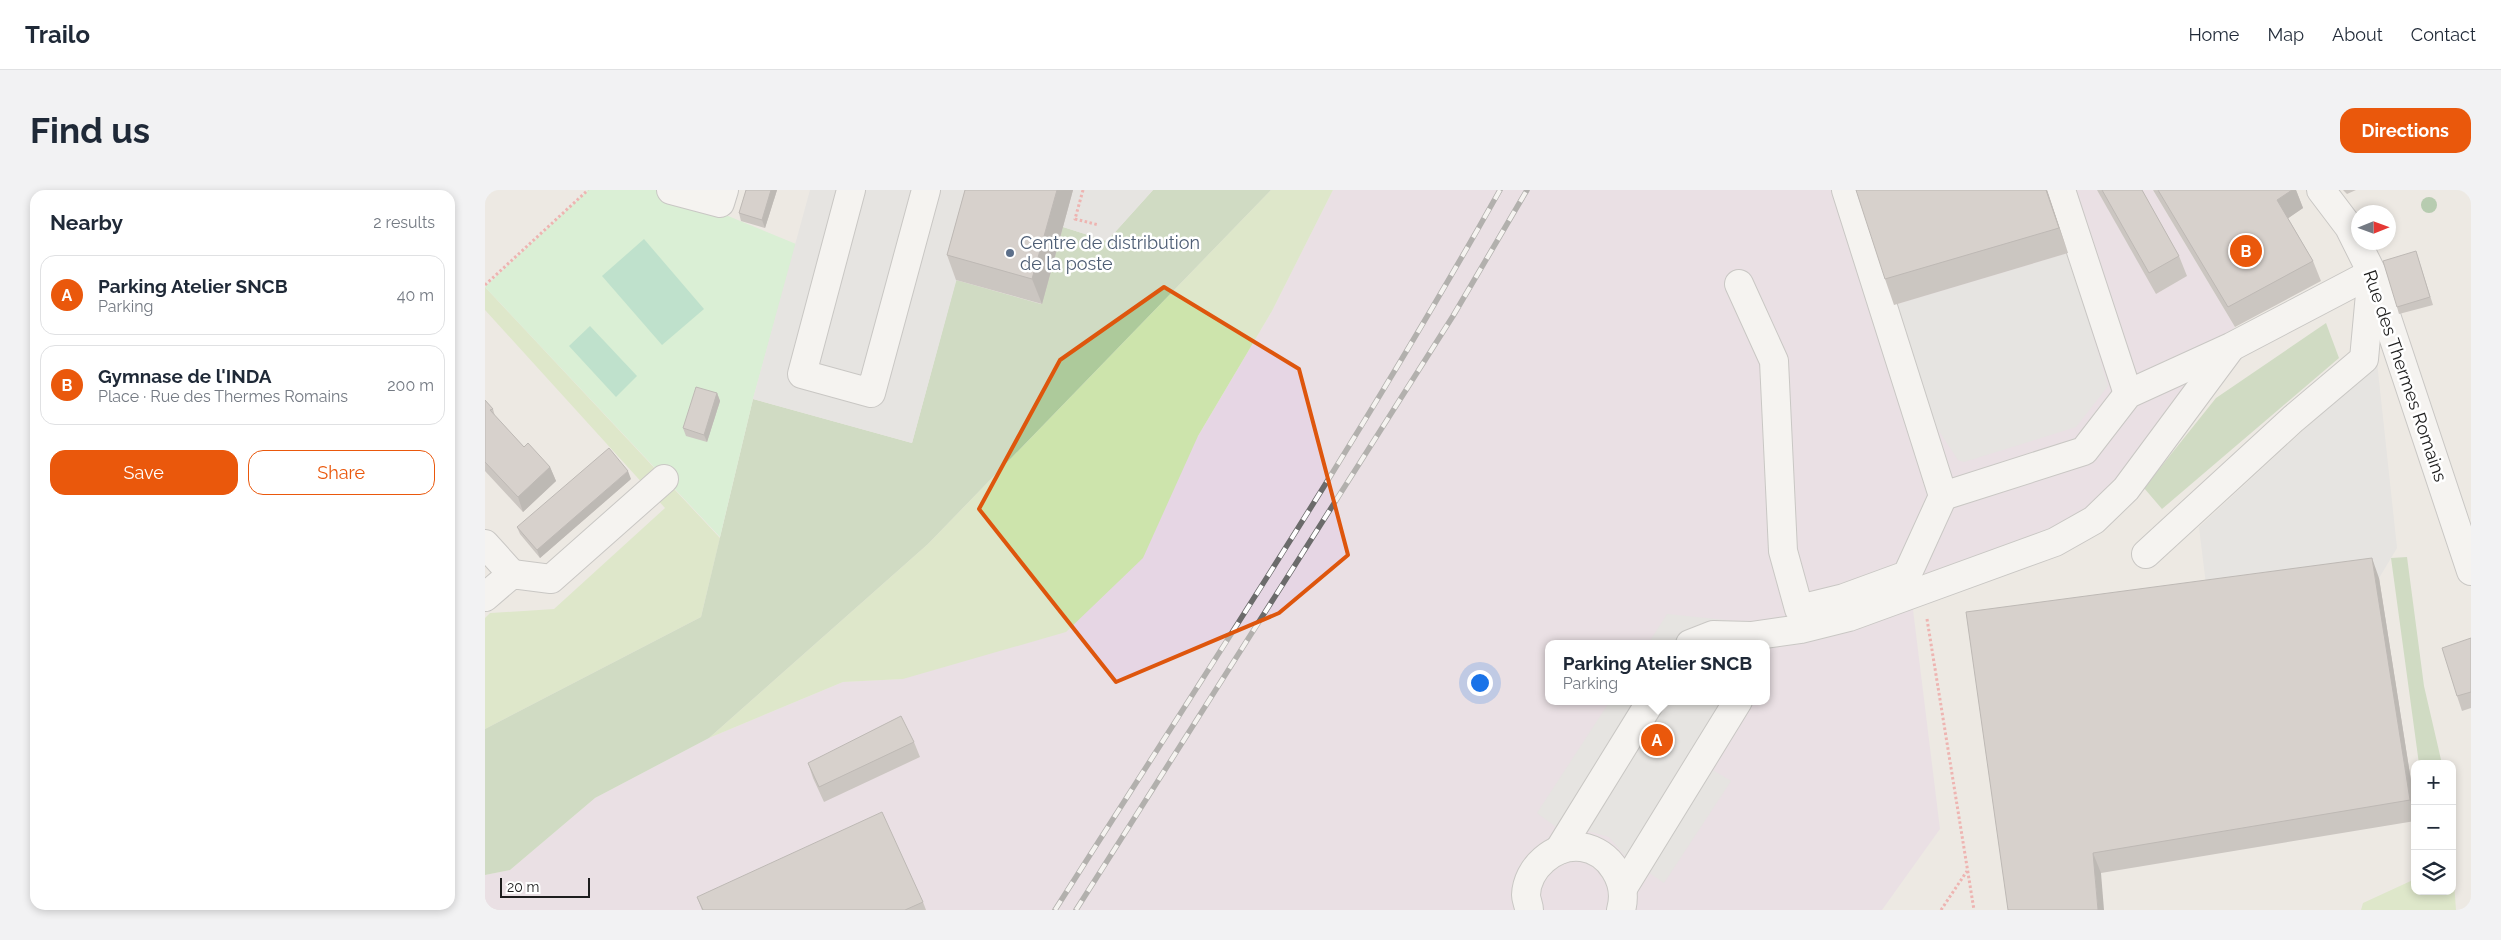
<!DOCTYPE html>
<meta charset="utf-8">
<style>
:root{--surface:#fff;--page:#f2f2f3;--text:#1f2937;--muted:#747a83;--line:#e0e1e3;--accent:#ea580c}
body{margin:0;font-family:Raleway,sans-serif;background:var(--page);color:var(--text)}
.controls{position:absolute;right:15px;bottom:15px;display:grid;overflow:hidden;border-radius:10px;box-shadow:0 2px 8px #0003}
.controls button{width:45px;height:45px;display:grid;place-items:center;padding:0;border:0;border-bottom:1px solid var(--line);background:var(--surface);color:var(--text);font:25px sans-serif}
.compass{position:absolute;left:1866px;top:15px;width:45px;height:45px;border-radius:50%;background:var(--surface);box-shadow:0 2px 8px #0003;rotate:89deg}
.scale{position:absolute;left:15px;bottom:12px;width:90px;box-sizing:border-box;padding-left:5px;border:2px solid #1d1d1d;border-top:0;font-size:14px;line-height:18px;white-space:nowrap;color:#1d1d1d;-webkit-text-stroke:4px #fff;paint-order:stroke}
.you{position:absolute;left:994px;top:492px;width:18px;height:18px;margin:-12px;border:4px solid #fff;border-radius:50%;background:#1a73e8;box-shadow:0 0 0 8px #1a73e833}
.badge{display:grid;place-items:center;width:32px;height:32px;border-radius:50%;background:var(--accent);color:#fff;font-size:16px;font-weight:700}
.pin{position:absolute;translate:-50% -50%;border:2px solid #fff;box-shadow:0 1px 5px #0006}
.popup{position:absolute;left:1060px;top:450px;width:225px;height:65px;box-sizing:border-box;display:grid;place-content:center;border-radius:10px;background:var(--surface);filter:drop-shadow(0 1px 4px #0005);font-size:16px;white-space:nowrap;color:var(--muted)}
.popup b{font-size:19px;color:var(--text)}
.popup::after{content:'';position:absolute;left:50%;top:100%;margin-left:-10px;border:10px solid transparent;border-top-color:var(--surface)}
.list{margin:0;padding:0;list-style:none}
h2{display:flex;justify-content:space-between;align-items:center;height:65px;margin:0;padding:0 20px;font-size:21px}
h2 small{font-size:16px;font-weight:400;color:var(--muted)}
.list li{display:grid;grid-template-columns:32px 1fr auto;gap:15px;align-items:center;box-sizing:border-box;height:80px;margin:0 10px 10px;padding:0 10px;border:1px solid var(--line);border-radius:15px}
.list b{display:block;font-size:19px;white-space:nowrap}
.list p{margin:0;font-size:16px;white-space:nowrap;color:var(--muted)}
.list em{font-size:16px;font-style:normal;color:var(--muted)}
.actions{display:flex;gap:10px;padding:15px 20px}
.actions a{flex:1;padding:11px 0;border:1px solid var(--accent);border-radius:15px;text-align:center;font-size:18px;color:var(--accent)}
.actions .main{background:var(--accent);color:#fff}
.icon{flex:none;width:28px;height:28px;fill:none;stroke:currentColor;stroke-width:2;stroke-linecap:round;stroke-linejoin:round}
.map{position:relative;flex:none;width:1986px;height:720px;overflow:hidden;border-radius:15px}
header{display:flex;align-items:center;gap:30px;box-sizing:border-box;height:70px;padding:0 25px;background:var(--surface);border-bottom:1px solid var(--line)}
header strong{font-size:24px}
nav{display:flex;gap:28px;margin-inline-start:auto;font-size:18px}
.intro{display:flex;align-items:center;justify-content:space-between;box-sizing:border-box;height:120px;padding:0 30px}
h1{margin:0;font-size:35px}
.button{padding:12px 22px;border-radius:15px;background:var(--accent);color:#fff;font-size:18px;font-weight:700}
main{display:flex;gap:30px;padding:0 30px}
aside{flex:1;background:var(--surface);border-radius:15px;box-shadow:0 2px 8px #0003}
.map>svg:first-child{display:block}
.industrial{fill:#e6d6e4;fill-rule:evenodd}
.grass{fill:#cde4ac}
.forest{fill:#adca9b}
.park{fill:#c3f5c3}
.pitch{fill:#87d7b0}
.parking{fill:#ddd}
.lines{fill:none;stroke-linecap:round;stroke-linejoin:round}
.minor-casing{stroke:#9e9e9e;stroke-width:30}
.path{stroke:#ef7373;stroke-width:3;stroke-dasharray:2.5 2.5;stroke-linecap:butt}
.minor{stroke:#fff;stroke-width:28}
.rail-casing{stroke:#6b6b6b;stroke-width:5.5}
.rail{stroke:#fff;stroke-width:4;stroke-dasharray:11;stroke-linecap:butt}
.tree{fill:#76a871}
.wall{fill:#a39b97}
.shaded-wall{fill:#847e7b}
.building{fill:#bdb4b0;stroke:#847e7b}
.marked{fill:none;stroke:#de560d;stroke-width:4;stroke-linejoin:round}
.service-dot{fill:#5c6f8a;stroke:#fff;stroke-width:2}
.labels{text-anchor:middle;stroke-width:5;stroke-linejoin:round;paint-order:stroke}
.service-label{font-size:18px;fill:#4e5e75;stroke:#fff;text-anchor:start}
.street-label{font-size:18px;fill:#1d1d1d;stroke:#fff}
</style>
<header>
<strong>Trailo</strong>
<nav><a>Home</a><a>Map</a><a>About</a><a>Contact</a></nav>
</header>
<div class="intro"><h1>Find us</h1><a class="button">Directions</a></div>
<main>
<aside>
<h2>Nearby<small>2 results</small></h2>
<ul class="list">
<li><span class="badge">A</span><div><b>Parking Atelier SNCB</b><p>Parking</p></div><em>40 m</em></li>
<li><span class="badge">B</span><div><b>Gymnase de l'INDA</b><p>Place · Rue des Thermes Romains</p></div><em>200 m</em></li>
</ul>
<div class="actions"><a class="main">Save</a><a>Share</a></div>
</aside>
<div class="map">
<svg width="1986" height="720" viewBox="0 0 1986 720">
<rect width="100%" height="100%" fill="#ede9e3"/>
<path class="industrial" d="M848,0H1668L1750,137L1633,294L1593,329L1425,395L1455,639L1397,720H0V685L25,680L110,608L224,548L358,492L418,489L713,246L787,121ZM1063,454H1281V511H1063Z"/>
<g class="grass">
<polygon points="786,0 848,0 787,121 713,246 658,368 581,442 418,489 358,492 224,548 443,354"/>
<polygon points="0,97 235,348 216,427 0,539 0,428 5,423 69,419 180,318 0,120"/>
<polygon points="1967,663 1971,720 1876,720 1878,713 1930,689 1930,701 1967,701"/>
</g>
<g class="forest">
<polygon points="668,0 786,0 443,354 224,548 110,608 25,680 0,685 0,539 216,427 268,209 427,253 471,90 556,114 578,37 622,51"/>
<polygon points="1841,133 1854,168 1677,319 1659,298 1731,208"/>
<polygon points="1922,367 1939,496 1957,574 1934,574 1906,368"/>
</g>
<polygon class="park" points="103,0 180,0 311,54 268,209 235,347 0,97"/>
<g class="pitch">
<polygon points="159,49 219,119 177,155 117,86"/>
<polygon points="105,136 152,186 131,207 84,156"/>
</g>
<g class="parking">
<polygon points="325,0 496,0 427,253 268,209"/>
<polygon points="588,0 668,0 622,51 578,37"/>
<polygon points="1583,63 1623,196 1591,237 1479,272 1473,270 1446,229 1409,115"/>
<polygon points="1892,172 1912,358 1894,388 1723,411 1714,337"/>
<polygon points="1182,424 1280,434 1276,454 1163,454"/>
<polygon points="1125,511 1265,511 1226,579 1246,591 1179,693 1140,666 1124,647 1099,640 1071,637 1052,623"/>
</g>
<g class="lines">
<g class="minor-casing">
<g id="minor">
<polyline points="186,0 235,13 239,0"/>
<polyline points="366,0 317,184 386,203 441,0"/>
<polyline points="1361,0 1458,306 1599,261 1643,204 1746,157 1887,83"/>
<polyline points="1576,0 1643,204"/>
<polyline points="1836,0 1864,37 1887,83 1986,381"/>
<polyline points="1254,94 1289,171 1298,361 1314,419 1359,408 1422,385 1458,306"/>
<polyline points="0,354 27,384"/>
<polyline points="1661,364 1808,229 1879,169 1886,93"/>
<polyline points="0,407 27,384 66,389 179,289"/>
<polyline points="1205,454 1228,445 1266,446 1316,439 1364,427 1570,352 1609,330 1641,299 1744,160"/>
<polyline points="1074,660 1166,511"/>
<polyline points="1138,698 1253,511"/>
<path d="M1044,720C1044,715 1041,710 1041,705C1042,678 1069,654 1096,657C1125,661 1144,692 1136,720"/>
</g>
</g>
<g class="path">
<polyline points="598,0 590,29 614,35"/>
<polyline points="0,95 103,0"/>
<polyline points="1442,429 1489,720"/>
<polyline points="1456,720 1482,681"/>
</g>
<use href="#minor" class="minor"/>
<g class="rail-casing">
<g id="rail">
<path d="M570,720C721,482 877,246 1015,0"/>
<polyline points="591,720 968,126 1042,0"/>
</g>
</g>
<use href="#rail" class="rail"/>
</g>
<circle class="tree" cx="1944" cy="15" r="8"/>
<g class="wall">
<polygon points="261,0 292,0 280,38 256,31 254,23"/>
<polygon points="480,0 588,0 557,114 471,90 462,65"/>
<polygon points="1562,0 1583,63 1409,115 1400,89"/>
<polygon points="1612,0 1657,0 1694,66 1702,86 1671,104"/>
<polygon points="1668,0 1811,0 1818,18 1803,28 1828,71 1836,91 1750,137"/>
<polygon points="1858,0 1871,0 1862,4"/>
<polygon points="1931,61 1948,115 1914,124 1912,117"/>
<polygon points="232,203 235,211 222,252 201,246 198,238"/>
<polygon points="0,210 8,219 10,226 39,257 65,277 71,291 38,322 0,281"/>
<polygon points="146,289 55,368 35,344 32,337"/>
<polygon points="1894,388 1930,616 1930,631 1616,683 1523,720"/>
<polygon points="1986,448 1986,518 1977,521 1972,506"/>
<polygon points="429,552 435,567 339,612 328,588 323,573"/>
<polygon points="212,707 438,712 441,720 217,720"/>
</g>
<g class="shaded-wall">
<polygon points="286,0 292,0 280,38 277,30"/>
<polygon points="572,0 588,0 557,114 547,89"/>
<polygon points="1561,0 1562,0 1583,63 1574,38"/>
<polygon points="1807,0 1811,0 1818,18 1799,31 1792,10"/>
<polygon points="232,203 235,211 222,252 219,245"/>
<polygon points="65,277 71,291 38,322 33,307"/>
<polygon points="143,281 146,289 55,368 52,360"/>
<polygon points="1887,368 1894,388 1930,616 1930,625 1925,610"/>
<polygon points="1608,663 1616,683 1619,720 1613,720"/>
</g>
<g class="building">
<polygon points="261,0 286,0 277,30 254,23"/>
<polygon points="480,0 572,0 547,89 462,65"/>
<polygon points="1371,0 1561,0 1574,38 1400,89"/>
<polygon points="1617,0 1657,0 1694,66 1664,83"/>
<polygon points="1673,0 1807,0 1792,10 1828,71 1743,117"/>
<polygon points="1931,61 1945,107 1912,117 1898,71"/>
<polygon points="211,197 232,203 219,245 198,238"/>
<polygon points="0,210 8,219 5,220 39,257 43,253 65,277 33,307 0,272"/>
<polygon points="124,258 143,281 52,360 32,337"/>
<polygon points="1887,368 1925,610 1608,663 1613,720 1523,720 1481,422"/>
<polygon points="1986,448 1986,502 1972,506 1957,458"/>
<polygon points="416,526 429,552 334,597 323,573"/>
<polygon points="397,622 438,712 420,720 218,720 212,707"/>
</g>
<path d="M0 0H1986V720H0ZM679,97L814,179L863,365L794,423L631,492L494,319L575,170Z" fill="#ede9e3" fill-opacity=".55" fill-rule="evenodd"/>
<path class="marked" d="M679,97L814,179L863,365L794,423L631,492L494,319L575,170Z"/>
<circle class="service-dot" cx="525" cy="63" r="5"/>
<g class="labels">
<g class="service-label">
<text x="535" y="59">Centre de distribution<tspan x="535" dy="21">de la poste</tspan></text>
</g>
<g class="street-label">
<text transform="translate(1920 186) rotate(71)" y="6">Rue des Thermes Romains</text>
</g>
</g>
</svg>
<div class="controls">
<button>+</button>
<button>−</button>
<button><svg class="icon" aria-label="layers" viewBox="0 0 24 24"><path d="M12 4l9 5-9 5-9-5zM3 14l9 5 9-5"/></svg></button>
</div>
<svg class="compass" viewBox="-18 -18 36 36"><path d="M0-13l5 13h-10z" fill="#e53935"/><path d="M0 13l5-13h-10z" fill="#747a83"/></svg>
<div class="scale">20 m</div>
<div class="you"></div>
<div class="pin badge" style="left:1172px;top:550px">A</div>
<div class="popup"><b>Parking Atelier SNCB</b>Parking</div>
<div class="pin badge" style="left:1761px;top:61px">B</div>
</div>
</main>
